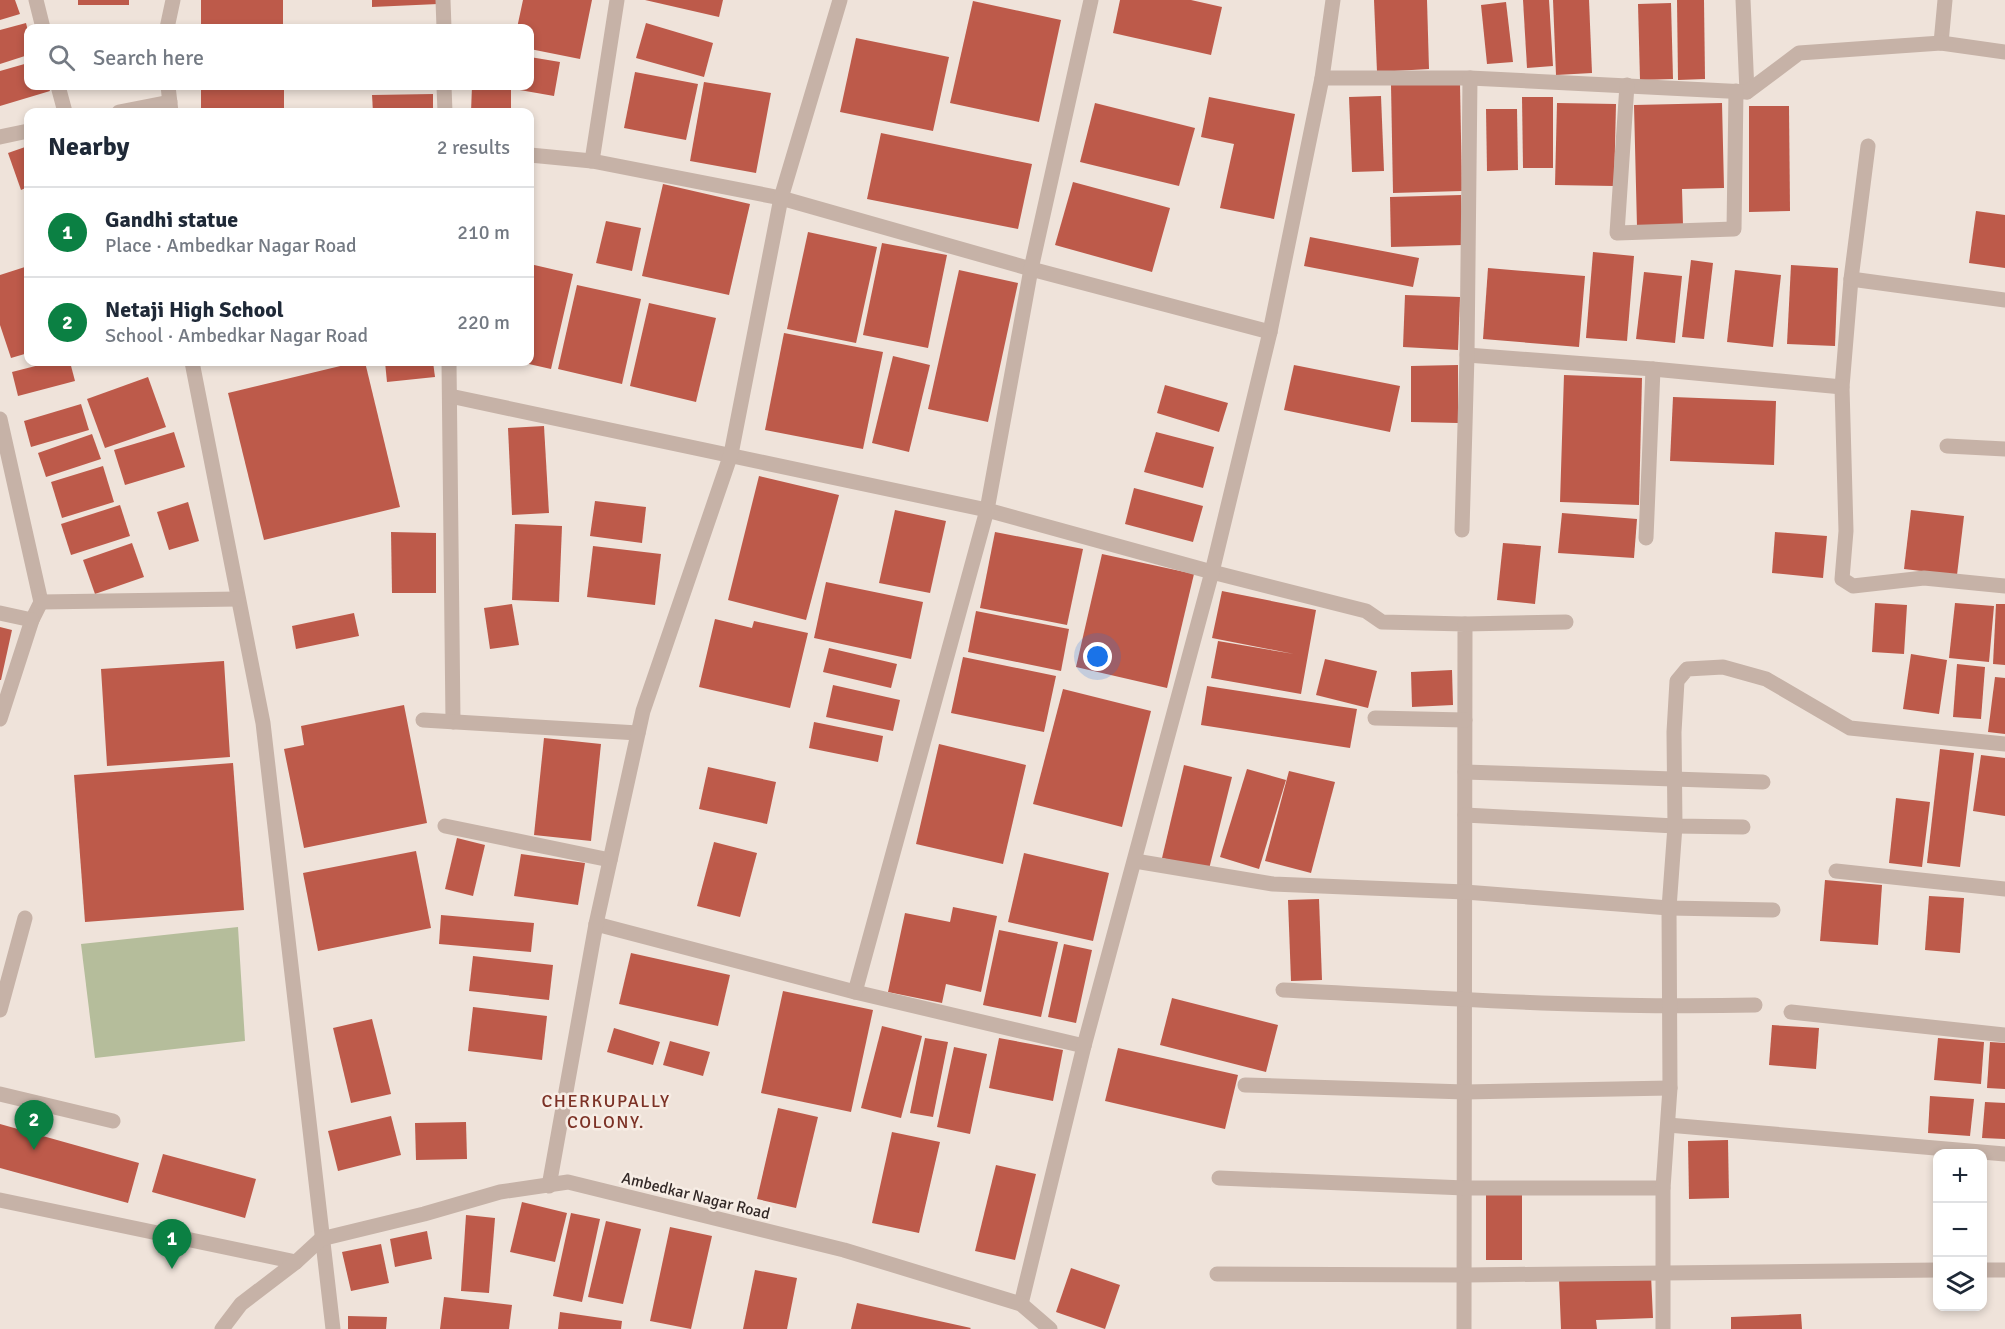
<!DOCTYPE html>
<meta charset="utf-8">
<style>
:root{--surface:#fff;--page:#f2f2f3;--text:#1f2937;--muted:#747a83;--line:#e0e1e3;--accent:#0b8043}
body{margin:0;font-family:Signika,sans-serif;background:var(--page);color:var(--text)}
.controls{position:absolute;right:18px;bottom:18px;display:grid;overflow:hidden;border-radius:12px;box-shadow:0 3px 9px #0003}
.controls button{width:54px;height:54px;display:grid;place-items:center;padding:0;border:0;border-bottom:2px solid var(--line);background:var(--surface);color:var(--text);font:30px sans-serif}
.you{position:absolute;left:1098px;top:657px;width:21px;height:21px;margin:-15px;border:4px solid #fff;border-radius:50%;background:#1a73e8;box-shadow:0 0 0 9px #1a73e833}
.badge{display:grid;place-items:center;width:39px;height:39px;border-radius:50%;background:var(--accent);color:#fff;font-size:20px;font-weight:700}
.pin{position:absolute;translate:-50% -50px;filter:drop-shadow(0 2px 3px #0008)}
.pin::after{content:'';position:absolute;top:32px;width:21px;height:18px;background:inherit;clip-path:polygon(0 0,100% 0,50% 100%)}
.list{margin:0;padding:0;list-style:none}
h2{display:flex;justify-content:space-between;align-items:center;height:78px;margin:0;padding:0 24px;font-size:26px}
h2 small{font-size:20px;font-weight:400;color:var(--muted)}
.list li{display:grid;grid-template-columns:39px 1fr auto;gap:18px;align-items:center;box-sizing:border-box;height:90px;padding:0 24px;border-top:2px solid var(--line)}
.list b{display:block;font-size:22px;white-space:nowrap}
.list p{margin:0;font-size:20px;white-space:nowrap;color:var(--muted)}
.list em{font-size:20px;font-style:normal;color:var(--muted)}
.icon{flex:none;width:33px;height:33px;fill:none;stroke:currentColor;stroke-width:2;stroke-linecap:round;stroke-linejoin:round}
.map{position:relative;flex:none;width:2005px;height:1329px;overflow:hidden}
.search{position:absolute;background:var(--surface);box-shadow:0 3px 9px #0003;left:24px;top:24px;width:510px;height:66px;display:flex;align-items:center;gap:15px;box-sizing:border-box;padding:0 21px;border-radius:12px;color:var(--muted);font-size:22px}
.panel{position:absolute;background:var(--surface);box-shadow:0 3px 9px #0003;left:24px;top:108px;width:510px;height:258px;border-radius:12px}
.map>svg:first-child{display:block}
.green{fill:#b5bd9b}
.building{fill:#bd5a4a}
.lines{fill:none;stroke-linecap:round;stroke-linejoin:round}
.street{stroke:#c6b2a7;stroke-width:15}
.labels{text-anchor:middle;stroke-width:5;stroke-linejoin:round;paint-order:stroke}
.street-label{font-size:16px;fill:#332927;stroke:#f7ede5}
.neighbourhood-label{font-size:18px;letter-spacing:1.5px;fill:#7c3226;stroke:#f7ede5}
</style>
<div class="map">
<svg width="2005" height="1329" viewBox="0 0 2005 1329">
<rect width="100%" height="100%" fill="#efe3da"/>
<polygon class="green" points="238,927 245,1041 95,1058 81,944"/>
<g class="building">
<polygon points="0,0 15,0 20,14 0,20"/>
<rect x="78" y="0" width="51" height="5"/>
<rect x="201" y="0" width="82" height="28"/>
<polygon points="372,0 438,0 438,4 372,7"/>
<polygon points="523,0 592,0 580,59 530,49 530,28 517,28"/>
<polygon points="645,0 723,0 719,17"/>
<polygon points="1120,0 1191,0 1222,7 1211,55 1113,33"/>
<polygon points="1374,0 1427,0 1429,69 1377,72"/>
<polygon points="1523,0 1549,0 1553,66 1527,68"/>
<polygon points="1553,0 1589,0 1592,73 1556,75"/>
<polygon points="1677,0 1704,0 1705,79 1678,80"/>
<polygon points="973,1 1061,20 1039,122 950,103"/>
<polygon points="1506,2 1513,62 1487,64 1481,5"/>
<polygon points="1671,3 1673,79 1640,80 1638,4"/>
<polygon points="26,23 28,31 28,55 0,64 0,30"/>
<polygon points="646,23 713,43 704,77 636,58"/>
<polygon points="856,38 949,57 933,131 840,112"/>
<polygon points="530,57 560,62 554,96 514,89 514,86 530,86"/>
<polygon points="28,63 28,86 48,86 50,91 0,106 0,71"/>
<polygon points="635,72 698,84 686,140 624,128"/>
<polygon points="704,82 771,93 756,173 690,161"/>
<polygon points="1460,84 1462,191 1393,193 1391,85"/>
<rect x="201" y="86" width="83" height="26"/>
<polygon points="472,86 511,86 511,112 471,112"/>
<polygon points="433,94 433,112 373,112 372,95"/>
<polygon points="1381,96 1384,171 1352,172 1349,97"/>
<polygon points="1209,97 1295,114 1274,219 1220,208 1234,144 1201,137"/>
<polygon points="1522,97 1553,97 1553,168 1523,168"/>
<polygon points="1095,103 1195,128 1179,186 1080,162"/>
<polygon points="1557,103 1616,104 1614,186 1555,185"/>
<polygon points="1722,103 1724,188 1682,189 1683,225 1637,227 1634,105"/>
<polygon points="1749,106 1789,106 1790,211 1749,212"/>
<polygon points="1486,109 1517,109 1518,170 1487,171"/>
<polygon points="881,133 1032,164 1018,229 867,199"/>
<polygon points="28,146 28,187 21,190 8,153"/>
<polygon points="1073,182 1170,208 1152,272 1055,245"/>
<polygon points="663,184 750,204 729,295 642,276"/>
<polygon points="28,193 28,207 24,194"/>
<polygon points="1461,195 1463,245 1391,247 1390,197"/>
<polygon points="1976,211 2005,215 2005,268 1969,263"/>
<polygon points="606,221 641,228 632,271 596,263"/>
<polygon points="808,232 877,247 856,343 787,329"/>
<polygon points="1310,237 1419,258 1413,287 1304,266"/>
<polygon points="882,243 947,255 928,348 863,335"/>
<polygon points="1593,252 1634,256 1627,341 1586,338"/>
<polygon points="1691,260 1713,263 1704,339 1682,337"/>
<polygon points="530,264 573,274 551,369 520,362 530,362"/>
<polygon points="1791,265 1838,268 1835,346 1787,344"/>
<polygon points="28,266 28,353 11,358 0,325 0,275"/>
<polygon points="1488,268 1585,276 1579,347 1483,339"/>
<polygon points="959,270 1018,283 988,422 928,409"/>
<polygon points="1735,270 1781,275 1773,347 1727,342"/>
<polygon points="1644,272 1682,276 1675,343 1636,339"/>
<polygon points="577,285 641,299 622,384 558,369"/>
<polygon points="1405,295 1460,297 1458,350 1403,347"/>
<polygon points="649,303 716,318 696,402 630,386"/>
<polygon points="784,333 883,352 863,449 765,430"/>
<polygon points="893,356 930,365 909,452 872,443"/>
<polygon points="51,362 70,362 75,381 18,396 12,372"/>
<polygon points="357,362 365,362 400,507 264,540 228,393"/>
<polygon points="385,362 433,362 435,377 387,382"/>
<polygon points="1294,365 1400,386 1390,432 1284,410"/>
<polygon points="1458,365 1458,423 1411,422 1411,366"/>
<polygon points="1564,375 1642,378 1639,505 1560,502"/>
<polygon points="148,377 166,427 105,448 87,399"/>
<polygon points="1165,385 1228,403 1219,432 1157,413"/>
<polygon points="1673,397 1776,401 1774,465 1670,461"/>
<polygon points="81,404 89,430 31,447 24,421"/>
<polygon points="544,426 549,513 512,515 508,428"/>
<polygon points="174,432 185,467 125,485 114,450"/>
<polygon points="1156,432 1214,447 1203,488 1144,472"/>
<polygon points="92,434 101,459 46,477 38,453"/>
<polygon points="103,466 114,502 62,518 51,482"/>
<polygon points="759,476 839,495 806,620 728,600"/>
<polygon points="1134,488 1203,506 1193,542 1125,524"/>
<polygon points="595,501 646,507 642,543 590,536"/>
<polygon points="188,502 199,541 169,550 157,512"/>
<polygon points="120,505 130,536 71,555 61,524"/>
<polygon points="895,510 946,521 930,593 879,583"/>
<polygon points="1911,510 1964,516 1957,575 1904,569"/>
<polygon points="1562,513 1637,519 1634,558 1558,553"/>
<polygon points="515,524 562,526 559,602 512,600"/>
<polygon points="391,532 436,533 436,593 392,593"/>
<polygon points="995,532 1083,549 1067,625 980,608"/>
<polygon points="1775,532 1827,536 1823,578 1772,573"/>
<polygon points="132,543 144,577 95,594 83,560"/>
<polygon points="1503,543 1541,546 1535,604 1497,600"/>
<polygon points="593,546 661,554 655,605 587,597"/>
<polygon points="1102,554 1194,574 1167,688 1076,667"/>
<polygon points="826,582 923,602 911,659 814,638"/>
<polygon points="1222,591 1316,610 1301,694 1211,678 1218,641 1294,654 1212,638"/>
<polygon points="1875,603 1907,605 1904,654 1872,652"/>
<polygon points="1955,603 1994,606 1989,662 1949,658"/>
<polygon points="512,604 519,645 490,649 484,608"/>
<polygon points="1996,604 2005,604 2005,665 1993,664"/>
<polygon points="976,611 1069,629 1061,671 968,652"/>
<polygon points="354,613 359,636 296,649 292,626"/>
<polygon points="715,619 752,628 754,621 808,633 790,708 699,687"/>
<polygon points="0,627 12,630 1,680 0,680"/>
<polygon points="829,648 897,664 891,688 823,672"/>
<polygon points="1911,654 1947,660 1939,714 1903,709"/>
<polygon points="963,657 1056,676 1044,732 951,713"/>
<polygon points="1325,659 1377,671 1368,708 1316,695"/>
<polygon points="224,661 230,757 107,766 101,669"/>
<polygon points="1957,664 1985,667 1981,719 1953,717"/>
<polygon points="1452,670 1453,705 1412,707 1411,672"/>
<polygon points="1995,677 2005,678 2005,734 1988,732"/>
<polygon points="833,685 900,700 893,731 826,717"/>
<polygon points="1207,686 1357,709 1350,748 1201,725"/>
<polygon points="1063,689 1151,711 1122,827 1033,804"/>
<polygon points="404,705 427,823 304,848 284,749 304,745 301,726"/>
<polygon points="814,722 883,736 878,762 809,748"/>
<polygon points="544,738 601,744 591,841 534,835"/>
<polygon points="939,744 1026,765 1003,864 916,844"/>
<polygon points="1940,749 1974,753 1960,867 1927,863"/>
<polygon points="1981,755 2005,758 2005,816 1973,811"/>
<polygon points="233,763 244,910 85,922 74,775"/>
<polygon points="1184,765 1232,777 1209,869 1162,858"/>
<polygon points="708,767 776,782 767,824 699,809"/>
<polygon points="1247,769 1286,780 1259,869 1220,857"/>
<polygon points="1289,771 1335,782 1311,873 1265,861"/>
<polygon points="1896,798 1930,802 1922,867 1889,863"/>
<polygon points="457,838 485,845 473,896 445,889"/>
<polygon points="714,842 757,853 740,917 697,906"/>
<polygon points="416,851 431,928 318,951 303,873"/>
<polygon points="1024,853 1109,873 1093,941 1008,922"/>
<polygon points="521,854 585,863 578,905 514,896"/>
<polygon points="1825,880 1882,885 1878,945 1820,941"/>
<polygon points="1929,896 1964,898 1960,953 1925,950"/>
<polygon points="1319,899 1322,980 1291,981 1288,900"/>
<polygon points="953,907 997,916 981,992 946,984 942,1003 888,992 905,913 950,922"/>
<polygon points="441,915 534,923 531,952 439,944"/>
<polygon points="999,930 1058,942 1041,1017 983,1005"/>
<polygon points="1064,944 1092,950 1076,1023 1048,1017"/>
<polygon points="631,953 730,975 718,1026 619,1004"/>
<polygon points="473,956 553,965 549,1000 469,991"/>
<polygon points="783,991 873,1010 851,1112 761,1093"/>
<polygon points="1172,998 1278,1025 1266,1072 1160,1045"/>
<polygon points="473,1007 547,1016 542,1060 468,1051"/>
<polygon points="372,1019 391,1094 351,1103 333,1028"/>
<polygon points="1772,1025 1819,1028 1816,1069 1769,1065"/>
<polygon points="882,1026 922,1036 901,1118 861,1108"/>
<polygon points="614,1028 660,1042 653,1065 607,1052"/>
<polygon points="925,1038 948,1042 933,1117 910,1113"/>
<polygon points="999,1038 1063,1050 1053,1101 989,1088"/>
<polygon points="1938,1038 1984,1042 1981,1084 1934,1080"/>
<polygon points="670,1041 710,1052 703,1076 663,1065"/>
<polygon points="1990,1042 2005,1043 2005,1089 1987,1088"/>
<polygon points="954,1047 987,1054 970,1134 937,1127"/>
<polygon points="1118,1048 1238,1075 1225,1129 1105,1101"/>
<polygon points="1930,1096 1974,1099 1970,1136 1928,1133"/>
<polygon points="1985,1102 2005,1103 2005,1139 1982,1138"/>
<polygon points="778,1108 818,1117 796,1208 757,1199"/>
<polygon points="391,1116 401,1155 338,1171 328,1131"/>
<polygon points="466,1122 467,1159 416,1160 415,1123"/>
<polygon points="0,1124 139,1163 128,1203 0,1168"/>
<polygon points="892,1132 940,1142 919,1233 872,1223"/>
<polygon points="1728,1140 1729,1198 1689,1199 1688,1141"/>
<polygon points="163,1154 256,1179 245,1218 152,1192"/>
<polygon points="996,1165 1036,1174 1015,1260 975,1251"/>
<polygon points="1486,1193 1522,1194 1522,1260 1486,1260"/>
<polygon points="522,1202 567,1213 555,1262 510,1252"/>
<polygon points="571,1213 600,1219 582,1302 553,1296"/>
<polygon points="466,1215 495,1218 489,1293 461,1291"/>
<polygon points="606,1221 641,1229 623,1304 588,1297"/>
<polygon points="670,1227 712,1236 691,1329 650,1321"/>
<polygon points="427,1231 432,1259 395,1267 390,1239"/>
<polygon points="381,1244 389,1283 351,1291 342,1252"/>
<polygon points="1071,1268 1120,1285 1105,1329 1056,1312"/>
<polygon points="755,1270 797,1278 787,1329 743,1329"/>
<polygon points="1651,1275 1653,1318 1596,1320 1597,1329 1561,1329 1559,1279"/>
<polygon points="444,1297 512,1305 509,1329 440,1329"/>
<polygon points="857,1303 971,1328 970,1329 851,1329"/>
<polygon points="560,1312 622,1321 621,1329 558,1329"/>
<polygon points="1801,1314 1802,1329 1731,1329 1731,1317"/>
<polygon points="348,1316 387,1317 386,1329 348,1329"/>
</g>
<g class="lines">
<g class="street">
<polyline points="36,0 43,28"/>
<polyline points="443,0 444,28"/>
<polyline points="1743,0 1747,92"/>
<polyline points="167,28 173,0"/>
<polyline points="1941,43 1945,0"/>
<polyline points="1322,78 1470,78 1747,92 1799,53 1941,43 2005,52"/>
<polyline points="1627,85 1617,233 1734,229 1736,91"/>
<polyline points="58,86 65,112"/>
<polyline points="168,86 171,112"/>
<polyline points="444,86 445,112"/>
<polyline points="119,112 170,102"/>
<polyline points="0,137 28,131"/>
<polyline points="1868,146 1851,279 1842,387 1846,531 1842,579 1853,586 1924,578 2005,586"/>
<polyline points="530,155 592,161 781,198 1031,269 1270,332"/>
<polyline points="592,161 617,0"/>
<polyline points="1851,279 2005,300"/>
<polyline points="1467,355 1653,369 1842,387"/>
<polyline points="192,362 263,723 333,1329"/>
<polyline points="449,362 453,722"/>
<polyline points="450,396 987,510 1212,572 1366,611 1382,622 1465,624 1464,1329"/>
<polyline points="0,419 41,602 32,620 0,719"/>
<polyline points="1947,446 2005,449"/>
<polyline points="1462,530 1467,355 1470,78"/>
<polyline points="1646,538 1653,369"/>
<polyline points="41,602 238,599"/>
<polyline points="0,613 32,620"/>
<polyline points="1465,624 1566,622"/>
<polyline points="1375,718 1465,720"/>
<polyline points="423,720 638,733"/>
<polyline points="1465,772 1763,782"/>
<polyline points="1465,815 1675,826 1743,827"/>
<polyline points="445,826 610,860"/>
<polyline points="1135,861 1273,884 1465,892 1669,908 1773,910"/>
<polyline points="1836,871 2005,889"/>
<polyline points="596,924 855,992 1084,1046"/>
<path d="M1283,990C1440,998 1598,1009 1755,1005"/>
<polyline points="855,992 987,510 1031,269 1091,0"/>
<polyline points="0,1010 25,918"/>
<polyline points="1791,1012 2005,1035"/>
<polyline points="1245,1085 1465,1092 1670,1088"/>
<polyline points="0,1094 113,1121"/>
<polyline points="1668,1125 2005,1154"/>
<polyline points="1219,1178 1465,1188 1663,1188"/>
<polyline points="549,1186 596,924 643,711 731,454 781,198 840,0"/>
<polyline points="0,1200 296,1262"/>
<polyline points="1982,1270 2005,1270"/>
<polyline points="1217,1274 1465,1275 1938,1270"/>
<polyline points="1021,1304 1084,1046 1212,572 1270,332 1322,78 1333,0"/>
<polyline points="222,1329 241,1304 296,1262 321,1239 424,1214 500,1192 568,1182 844,1250 1021,1304 1050,1329"/>
<polyline points="1663,1329 1663,1188 1670,1088 1669,908 1675,826 1674,732 1677,681 1687,669 1723,667 1766,679 1850,728 2005,744"/>
</g>
</g>
<g class="labels">
<g class="street-label">
<text transform="translate(696 1195) rotate(14)" y="6">Ambedkar Nagar Road</text>
</g>
<g class="neighbourhood-label">
<text x="606" y="1107">CHERKUPALLY<tspan x="606" dy="21">COLONY.</tspan></text>
</g>
</g>
</svg>
<div class="controls">
<button>+</button>
<button>−</button>
<button><svg class="icon" aria-label="layers" viewBox="0 0 24 24"><path d="M12 4l9 5-9 5-9-5zM3 14l9 5 9-5"/></svg></button>
</div>
<div class="you"></div>
<div class="pin badge" style="left:172px;top:1269px">1</div>
<div class="pin badge" style="left:34px;top:1150px">2</div>
<div class="search"><svg class="icon" aria-label="search" viewBox="0 0 24 24"><circle cx="10" cy="10" r="6"/><path d="M15 15l6 6"/></svg>Search here</div>
<section class="panel">
<h2>Nearby<small>2 results</small></h2>
<ul class="list">
<li><span class="badge">1</span><div><b>Gandhi statue</b><p>Place · Ambedkar Nagar Road</p></div><em>210 m</em></li>
<li><span class="badge">2</span><div><b>Netaji High School</b><p>School · Ambedkar Nagar Road</p></div><em>220 m</em></li>
</ul>
</section>
</div>
